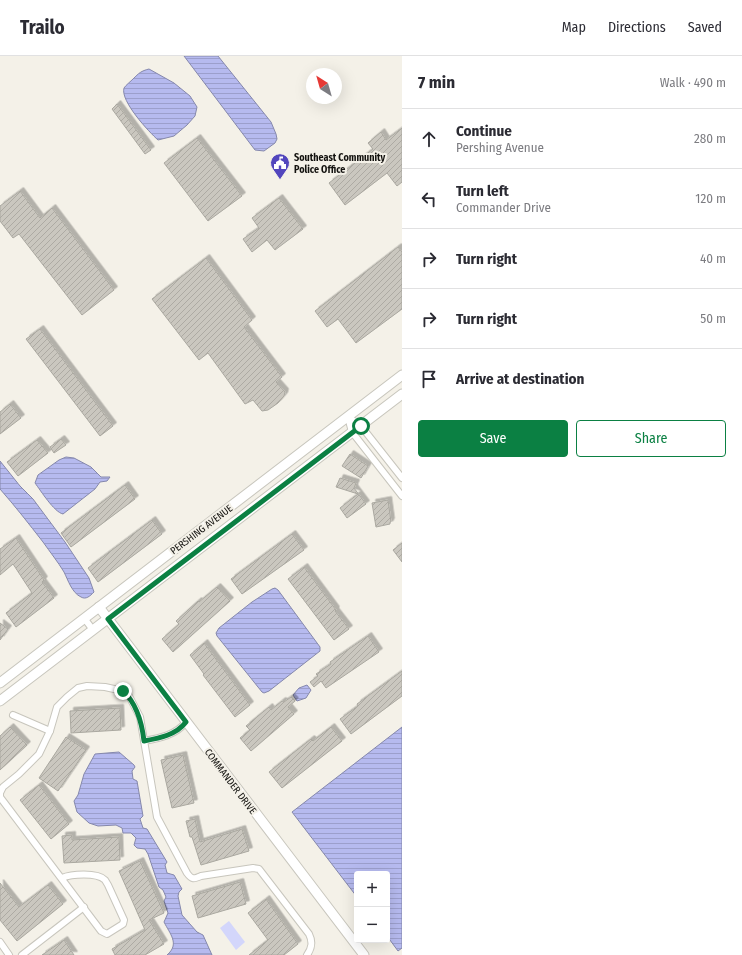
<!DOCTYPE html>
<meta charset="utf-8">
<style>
:root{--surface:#fff;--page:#f7f7f7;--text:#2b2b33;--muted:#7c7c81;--line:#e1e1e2;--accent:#0b8043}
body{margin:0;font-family:"Fira Sans Condensed",sans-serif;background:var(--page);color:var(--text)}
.controls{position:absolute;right:12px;bottom:12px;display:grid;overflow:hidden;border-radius:4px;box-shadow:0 4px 16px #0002}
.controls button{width:36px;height:36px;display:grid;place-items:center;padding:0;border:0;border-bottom:1px solid var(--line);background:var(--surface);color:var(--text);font:20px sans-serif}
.compass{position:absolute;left:306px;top:12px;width:36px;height:36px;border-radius:50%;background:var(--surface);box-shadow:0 4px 16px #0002;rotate:323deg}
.stop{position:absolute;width:12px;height:12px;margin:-9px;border:3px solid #0b8043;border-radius:50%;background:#fff}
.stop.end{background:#0b8043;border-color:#fff;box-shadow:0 1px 4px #0008}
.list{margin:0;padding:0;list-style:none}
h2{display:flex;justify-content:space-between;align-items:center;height:52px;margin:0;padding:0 16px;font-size:17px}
h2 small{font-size:13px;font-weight:400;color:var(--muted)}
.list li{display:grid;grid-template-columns:26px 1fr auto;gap:12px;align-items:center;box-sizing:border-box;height:60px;padding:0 16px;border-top:1px solid var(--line)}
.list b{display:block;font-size:15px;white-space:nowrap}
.list p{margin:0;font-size:13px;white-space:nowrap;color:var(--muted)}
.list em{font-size:13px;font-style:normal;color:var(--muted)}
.actions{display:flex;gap:8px;padding:12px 16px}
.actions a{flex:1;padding:9px 0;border:1px solid var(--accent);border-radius:4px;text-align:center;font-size:14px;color:var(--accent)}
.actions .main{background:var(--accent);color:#fff}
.icon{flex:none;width:22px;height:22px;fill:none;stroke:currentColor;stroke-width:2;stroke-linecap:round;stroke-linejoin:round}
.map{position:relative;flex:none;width:402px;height:899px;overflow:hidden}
header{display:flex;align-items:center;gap:24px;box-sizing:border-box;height:56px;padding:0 20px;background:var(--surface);border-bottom:1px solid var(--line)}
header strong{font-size:19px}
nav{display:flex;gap:22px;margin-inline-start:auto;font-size:14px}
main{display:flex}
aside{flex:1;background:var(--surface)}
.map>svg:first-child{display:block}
.pitch{fill:#d3d6fb}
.water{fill:url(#water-rules);stroke:#8588ac}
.building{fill:url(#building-hatch);stroke:#aaa8a0;filter:url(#shadow)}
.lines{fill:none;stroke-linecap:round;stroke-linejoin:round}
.street-casing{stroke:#c8c6bd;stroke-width:8}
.secondary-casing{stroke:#c8c6bd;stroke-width:11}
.street{stroke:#fff;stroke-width:6}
.secondary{stroke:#fff;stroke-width:9}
.route{stroke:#0b8043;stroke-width:5}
.labels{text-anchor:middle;stroke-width:4;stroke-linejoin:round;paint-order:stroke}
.poi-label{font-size:10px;font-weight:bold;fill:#13120f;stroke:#f4f1e8;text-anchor:start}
.street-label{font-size:10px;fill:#13120f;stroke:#f4f1e8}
</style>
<header>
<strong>Trailo</strong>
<nav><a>Map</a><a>Directions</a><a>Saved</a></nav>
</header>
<main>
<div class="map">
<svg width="402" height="899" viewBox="0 0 402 899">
<defs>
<pattern id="water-rules" width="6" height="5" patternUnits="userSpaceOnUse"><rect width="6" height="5" fill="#b6baef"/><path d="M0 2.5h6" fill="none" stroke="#9c9fcc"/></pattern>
<pattern id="building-hatch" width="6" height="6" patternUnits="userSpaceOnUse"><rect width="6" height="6" fill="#cac7bf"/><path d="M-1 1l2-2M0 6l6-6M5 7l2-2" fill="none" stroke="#adaaa3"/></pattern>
<filter id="shadow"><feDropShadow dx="3.5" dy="-3.5" stdDeviation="0" flood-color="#0004"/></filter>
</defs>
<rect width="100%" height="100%" fill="#f4f1e8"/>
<polygon class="pitch" points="229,865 245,886 236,894 220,872"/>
<g class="water">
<polygon points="184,0 218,0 271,66 276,78 277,83 275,87 264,95 255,94"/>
<path d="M149,13L174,27L190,40L197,51L195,60L187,69L174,80L158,84C149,76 120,45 124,32C126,29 131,25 133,23C139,17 141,15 149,13Z"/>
<path d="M66,401L74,402L91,411L101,421H110L107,425L100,426L95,433L63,458C54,456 41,435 35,427L38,419L59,404Z"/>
<path d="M0,405L20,430L33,443L65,486L89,522L94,536C90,540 86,544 81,541C72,537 68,524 64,516C58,506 50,496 43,486C29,468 15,450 0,433Z"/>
<polygon points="275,532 278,534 320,591 320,595 269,635 264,637 262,636 217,580 216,577 219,572 252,546 272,533"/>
<polygon points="307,629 311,634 306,642 297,645 293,639 299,632"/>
<polygon points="402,671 402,892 398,895 387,880 387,818 357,818 357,841 292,756"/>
<path d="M119,696L134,709L135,711L132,715L133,723L137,725L143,760L140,763L143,772L147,773L167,806L165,809L167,817L174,819L182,833L179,836L178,840L182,859L197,876L203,879L212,899H167C180,888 170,878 164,866L168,857L164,845L166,841L163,834L159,831L148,798L145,793L137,792L134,789L136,782L131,777H123L122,772L116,769L98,770L89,767L77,756L74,745L78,739L84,718L95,698Z"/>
</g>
<g class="building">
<polygon points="117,48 151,94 145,98 112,53"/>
<polygon points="402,72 402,126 397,130 387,117 345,149 329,127 373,93 368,87 381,76 386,84"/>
<polygon points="197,82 242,140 208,165 164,107"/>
<polygon points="20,135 40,162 52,152 114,234 82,259 19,178 13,182 0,165 0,150"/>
<polygon points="279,142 303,173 275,194 267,184 252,196 243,183 259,172 252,162"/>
<polygon points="398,191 402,196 402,253 356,287 338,263 327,271 315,255"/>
<polygon points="206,202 252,264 244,271 282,321 276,326 285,336 284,340 278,347 268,354 262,355 253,344 245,348 208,297 199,304 152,243"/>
<polygon points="40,273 113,370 100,380 26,283"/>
<polygon points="10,348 21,362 0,378 0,356"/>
<polygon points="61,383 66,389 54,397 50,391"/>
<polygon points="37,384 48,397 18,420 7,406"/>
<polygon points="350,398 368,410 361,422 342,410"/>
<polygon points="340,422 356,427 354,432 366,448 347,462 340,452 358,438 336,431"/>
<polygon points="125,429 135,443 71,491 61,477"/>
<polygon points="388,444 391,466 390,466 390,468 376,471 372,447"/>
<polygon points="152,464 162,478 98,526 88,512"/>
<polygon points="292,478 304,494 242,538 231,523"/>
<polygon points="16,482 44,524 42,526 54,542 16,571 6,557 32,537 13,508 0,519 0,493"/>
<polygon points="402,487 402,506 393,494"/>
<polygon points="304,511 336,554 335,555 349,573 334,584 288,523"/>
<polygon points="217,531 230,545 173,596 162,583 179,568 176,565 198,545 199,546"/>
<polygon points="0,567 8,573 0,584"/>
<polygon points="368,580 379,596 326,632 321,625 314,631 310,626 318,620 316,618 331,608 330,606"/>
<polygon points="204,587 250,649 235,661 203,619 204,618 190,599"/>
<polygon points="402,615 402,640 351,678 340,663 358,650 357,648"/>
<polygon points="291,641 295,645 288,651 294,658 251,695 240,682 250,674 246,670 269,651 271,654 282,645 284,646"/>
<polygon points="120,652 121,674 71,677 70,655"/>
<polygon points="10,671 27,689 0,714 0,680"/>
<polygon points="331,671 342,685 282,732 269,716 311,683 313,685"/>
<polygon points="66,681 86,694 58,735 39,722"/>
<polygon points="183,699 194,747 172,752 161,704"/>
<polygon points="39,729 69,768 51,783 20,744"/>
<polygon points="195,763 200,786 242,773 249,795 201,809 192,781 190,781 186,765"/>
<polygon points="72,779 72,784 119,781 120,804 64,807 62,780"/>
<polygon points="140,805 164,857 149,864 164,888 145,899 115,899 112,893 145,874 119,815"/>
<polygon points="240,826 246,848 198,862 192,840"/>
<polygon points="0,827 19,851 48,829 63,848 17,885 0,864"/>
<polygon points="266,843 298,888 284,899 249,899 268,884 248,857"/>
<polygon points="64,884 74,899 42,899"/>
</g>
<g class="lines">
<g class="street-casing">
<g id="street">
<polyline points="348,361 352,376 402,440"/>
<polyline points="348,361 361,370 402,422"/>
<polyline points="84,562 93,574"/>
<polyline points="13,659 50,675"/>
<path d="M144,685C160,682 176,679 186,666"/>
<path d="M0,737L3,731L19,718L39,698L50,675L57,651L67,641L78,632L87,630L105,631L123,635L129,640L140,661L157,761L187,817C192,824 194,823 201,820L253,812L259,813L309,878C313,886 312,892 307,899"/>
<path d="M0,738V741L101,875L107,878L123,868L124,864L108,829C108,829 105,824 105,824C97,816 71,818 62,822"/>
<polyline points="0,886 9,899"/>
<polyline points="22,899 84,851"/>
</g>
</g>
<g class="secondary-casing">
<g id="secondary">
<polyline points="99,551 364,899"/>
<polyline points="0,627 402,319"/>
<polyline points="0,645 402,338"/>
</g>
</g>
<use href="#street" class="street"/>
<use href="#secondary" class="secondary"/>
</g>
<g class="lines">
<path class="route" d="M123,635C137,648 142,667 144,685C160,682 176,679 186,666L108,563L361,370"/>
</g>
<defs>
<g id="civic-pin" transform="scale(1)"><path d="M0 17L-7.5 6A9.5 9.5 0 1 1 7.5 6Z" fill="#5246bd" stroke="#f4f1e8"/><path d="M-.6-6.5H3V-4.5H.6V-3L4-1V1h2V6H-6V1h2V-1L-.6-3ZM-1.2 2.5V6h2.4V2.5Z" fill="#fff"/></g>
</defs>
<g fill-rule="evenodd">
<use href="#civic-pin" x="280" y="107"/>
</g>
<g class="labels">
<g class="poi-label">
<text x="294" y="105">Southeast Community<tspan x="294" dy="12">Police Office</tspan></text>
</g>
<g class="street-label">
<text transform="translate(201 473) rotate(-37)" y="4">PERSHING AVENUE</text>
<text transform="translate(231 725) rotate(53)" y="4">COMMANDER DRIVE</text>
</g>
</g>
</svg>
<div class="controls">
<button>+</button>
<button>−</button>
</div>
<svg class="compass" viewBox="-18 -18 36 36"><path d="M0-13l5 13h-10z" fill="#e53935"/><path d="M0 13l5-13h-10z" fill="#7c7c81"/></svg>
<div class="stop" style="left:361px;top:370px"></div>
<div class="stop end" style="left:123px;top:635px"></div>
</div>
<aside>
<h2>7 min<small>Walk · 490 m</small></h2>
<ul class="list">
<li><svg class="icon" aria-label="ahead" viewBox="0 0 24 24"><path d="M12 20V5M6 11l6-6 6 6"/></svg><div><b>Continue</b><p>Pershing Avenue</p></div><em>280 m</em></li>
<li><svg class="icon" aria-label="left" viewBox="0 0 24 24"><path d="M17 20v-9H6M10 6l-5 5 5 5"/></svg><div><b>Turn left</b><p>Commander Drive</p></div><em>120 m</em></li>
<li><svg class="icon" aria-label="right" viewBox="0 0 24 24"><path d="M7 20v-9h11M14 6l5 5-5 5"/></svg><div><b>Turn right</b></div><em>40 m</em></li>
<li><svg class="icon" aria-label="right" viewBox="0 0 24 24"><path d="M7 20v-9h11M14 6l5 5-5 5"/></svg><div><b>Turn right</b></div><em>50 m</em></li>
<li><svg class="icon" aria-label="arrive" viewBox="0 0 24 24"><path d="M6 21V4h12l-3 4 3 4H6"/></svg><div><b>Arrive at destination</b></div></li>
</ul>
<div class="actions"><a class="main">Save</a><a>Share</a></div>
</aside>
</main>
